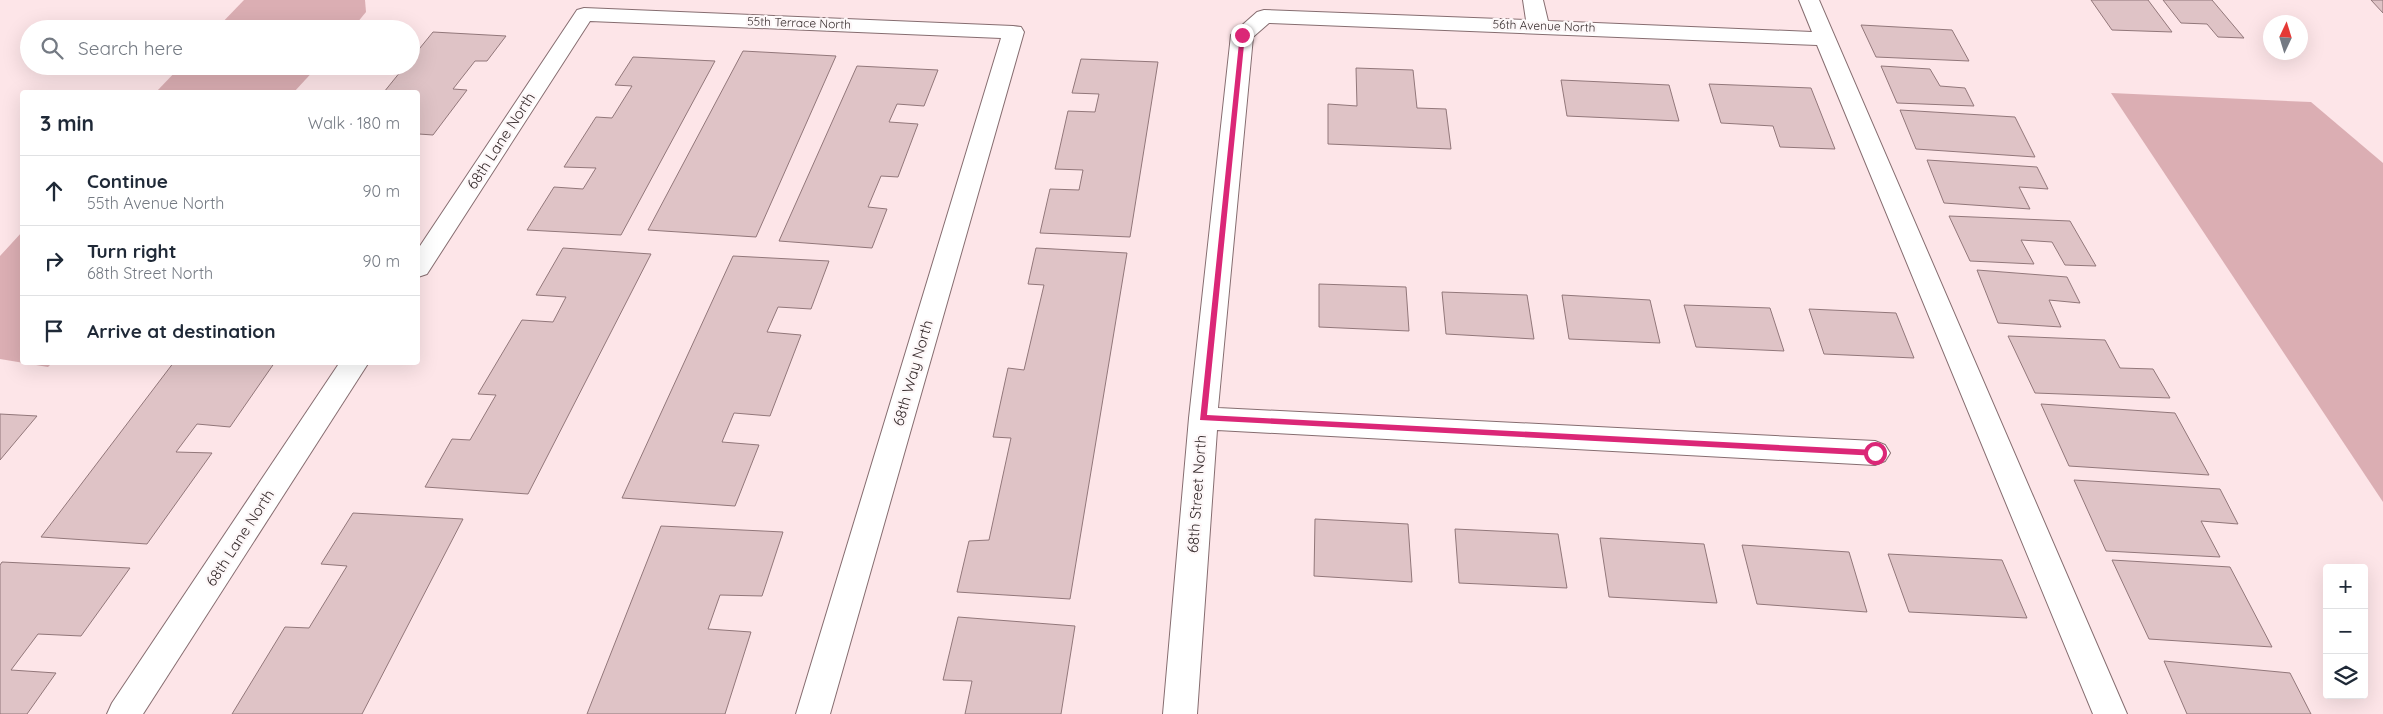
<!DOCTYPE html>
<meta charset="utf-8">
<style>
:root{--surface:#fff;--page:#f2f2f3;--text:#1f2937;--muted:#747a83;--line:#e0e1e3}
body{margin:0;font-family:Quicksand,sans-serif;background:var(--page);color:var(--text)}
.controls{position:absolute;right:15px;bottom:15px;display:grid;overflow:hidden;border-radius:5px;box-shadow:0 5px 20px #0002}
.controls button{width:45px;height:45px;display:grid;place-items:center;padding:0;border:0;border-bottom:1px solid var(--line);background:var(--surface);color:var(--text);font:25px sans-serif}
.compass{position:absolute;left:2263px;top:15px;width:45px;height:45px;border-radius:50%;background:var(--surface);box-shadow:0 5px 20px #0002;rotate:4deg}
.stop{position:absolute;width:15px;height:15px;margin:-11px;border:4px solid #db2777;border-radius:50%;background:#fff}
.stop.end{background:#db2777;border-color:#fff;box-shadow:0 1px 5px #0008}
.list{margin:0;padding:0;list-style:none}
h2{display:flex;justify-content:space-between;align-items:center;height:65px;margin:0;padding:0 20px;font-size:21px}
h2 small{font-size:16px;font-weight:400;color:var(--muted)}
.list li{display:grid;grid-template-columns:32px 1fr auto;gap:15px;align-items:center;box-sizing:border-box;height:70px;padding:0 20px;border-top:1px solid var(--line)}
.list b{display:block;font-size:19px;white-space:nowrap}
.list p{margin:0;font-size:16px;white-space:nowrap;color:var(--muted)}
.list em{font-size:16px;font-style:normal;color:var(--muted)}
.icon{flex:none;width:28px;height:28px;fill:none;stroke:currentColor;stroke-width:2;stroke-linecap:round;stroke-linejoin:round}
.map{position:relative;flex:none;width:2383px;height:714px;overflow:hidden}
.search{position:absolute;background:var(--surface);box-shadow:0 5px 20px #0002;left:20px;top:20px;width:400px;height:55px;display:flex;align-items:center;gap:12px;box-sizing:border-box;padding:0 18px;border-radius:28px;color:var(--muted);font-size:19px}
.panel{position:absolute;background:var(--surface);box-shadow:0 5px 20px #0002;left:20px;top:90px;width:400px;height:275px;border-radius:5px}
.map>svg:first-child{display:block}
.green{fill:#dbaeb3}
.building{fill:#dfc3c6;stroke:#92777a}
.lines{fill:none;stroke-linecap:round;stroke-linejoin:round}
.minor-casing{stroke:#866d70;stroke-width:2}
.minor{fill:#fff;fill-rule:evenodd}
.route{fill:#db2777}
.labels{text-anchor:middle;stroke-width:4.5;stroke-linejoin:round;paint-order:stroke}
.far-street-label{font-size:12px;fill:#352a2b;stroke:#fdf7f8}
.street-label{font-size:15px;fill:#352a2b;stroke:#fdf7f8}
</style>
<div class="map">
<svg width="2383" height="714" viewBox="0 0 2383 714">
<rect width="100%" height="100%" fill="#fde5e8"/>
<g class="green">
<polygon points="244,0 365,0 366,12 352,29 216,29"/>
<polygon points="181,66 318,66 294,92 156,92"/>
<polygon points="2111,93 2311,102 2383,163 2383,502"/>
<polygon points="22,232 22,362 52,363 48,367 0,359 0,256"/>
</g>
<g class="building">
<polygon points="2091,0 2148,0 2172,32 2112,30"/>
<polygon points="2163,0 2212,0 2244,38 2218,37 2207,24 2181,23"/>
<polygon points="2371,0 2383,0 2383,13"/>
<polygon points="1861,25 1952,30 1969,61 1876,57"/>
<polygon points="433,32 506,36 487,61 475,61 453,89 467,90 433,135 419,134 418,136 418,92 384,92 405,66 411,66 411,59"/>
<polygon points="743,51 836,56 756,237 648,230"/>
<polygon points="633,57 715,61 621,235 527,230 554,187 583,189 596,168 564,167 596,117 612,118 632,86 615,85"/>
<polygon points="1081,59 1158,62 1130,237 1040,233 1050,189 1079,190 1083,170 1055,169 1068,111 1095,112 1099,94 1072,93"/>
<polygon points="857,66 938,70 924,106 897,104 889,122 918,124 898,177 881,176 868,207 887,209 872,248 779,241"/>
<polygon points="1881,66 1930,69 1940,86 1965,88 1974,106 1897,103"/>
<polygon points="1356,68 1413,70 1417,108 1446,109 1451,149 1328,144 1328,104 1357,106"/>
<polygon points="1561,80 1669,85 1679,121 1567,116"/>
<polygon points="1709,84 1811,88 1835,149 1780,147 1773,126 1721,123"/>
<polygon points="1900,110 2015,117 2035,157 1916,149"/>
<polygon points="1927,160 2037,167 2048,189 2019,187 2030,209 1944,203"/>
<polygon points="1949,216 2070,221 2096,266 2065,265 2052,242 2021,240 2034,264 1970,261"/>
<polygon points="563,248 651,254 528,494 425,487 452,439 470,440 496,395 478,394 522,320 553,322 566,297 536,295"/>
<polygon points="1036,248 1127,253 1070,599 957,592 969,541 989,540 1011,438 993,437 1008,368 1024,370 1044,285 1028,284"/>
<polygon points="733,256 829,261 811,309 778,307 767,332 801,335 770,416 734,413 722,442 759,445 735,506 622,498"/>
<polygon points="1977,270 2067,277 2080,303 2049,300 2061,327 1998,323"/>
<polygon points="1319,284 1406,287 1409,331 1319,327"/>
<polygon points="1442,292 1527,295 1534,339 1446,334"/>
<polygon points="1562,295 1650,300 1660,343 1569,339"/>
<polygon points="1684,305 1770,308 1784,351 1696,347"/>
<polygon points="1809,309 1896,313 1914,358 1824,354"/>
<polygon points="2008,336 2105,340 2120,368 2153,369 2170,398 2035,393"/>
<polygon points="174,362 275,362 230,427 197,424 176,452 212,453 147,544 41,537"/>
<polygon points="2041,404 2175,413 2209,475 2069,466"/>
<polygon points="0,414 37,416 0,460"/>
<polygon points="2074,480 2220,489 2238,524 2201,521 2220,557 2106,551"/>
<polygon points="353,513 463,519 362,714 232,714 285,627 309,628 347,566 321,564"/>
<polygon points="1315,519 1408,524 1412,582 1314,576"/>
<polygon points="661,526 783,532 762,596 720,595 708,629 751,632 725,714 587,714"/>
<polygon points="1455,529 1558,534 1567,588 1459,583"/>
<polygon points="1600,538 1704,544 1717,603 1609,597"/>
<polygon points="1742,545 1849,552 1867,612 1757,604"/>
<polygon points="1888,554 2002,560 2027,618 1909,612"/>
<polygon points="2112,560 2230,567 2272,647 2149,639"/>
<polygon points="2,562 130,568 81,636 38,634 11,670 56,673 27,714 0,714 0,565"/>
<polygon points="958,617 1075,626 1061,714 965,714 972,681 943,680"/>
<polygon points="2164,661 2290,673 2311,714 2187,714"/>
</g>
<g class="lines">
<g class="minor-casing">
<g id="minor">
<polygon points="1523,0 1543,0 1548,21 1812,32 1799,0 1819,0 2127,714 2093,714 1817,45 1269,23 1253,37 1218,408 1875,441 1885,445 1890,453 1885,461 1875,465 1217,430 1197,714 1163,714 1189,418 1231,35 1257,12 1264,10 1526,20"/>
<polygon points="584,8 1013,26 1021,27 1024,32 830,714 796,714 1001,38 590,21 427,274 418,277 418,249 577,10"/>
<polygon points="340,362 369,362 143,714 107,714 112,703"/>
</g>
</g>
<use href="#minor" class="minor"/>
</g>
<polygon class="route" points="1240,33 1245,35 1207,415 1875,450 1879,453 1878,456 1200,420"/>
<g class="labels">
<g class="far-street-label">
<text transform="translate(799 23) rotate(2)" y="4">55th Terrace North</text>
<text transform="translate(1544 26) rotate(2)" y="4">56th Avenue North</text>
</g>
<g class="street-label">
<text transform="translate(501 141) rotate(-57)" y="5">68th Lane North</text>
<text transform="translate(913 373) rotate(-74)" y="5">68th Way North</text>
<text transform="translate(1197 494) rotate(-86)" y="5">68th Street North</text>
<text transform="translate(240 538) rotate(-57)" y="5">68th Lane North</text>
</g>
</g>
</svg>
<div class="controls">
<button>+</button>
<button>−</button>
<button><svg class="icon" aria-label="layers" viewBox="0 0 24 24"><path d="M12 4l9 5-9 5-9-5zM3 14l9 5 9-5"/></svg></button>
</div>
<svg class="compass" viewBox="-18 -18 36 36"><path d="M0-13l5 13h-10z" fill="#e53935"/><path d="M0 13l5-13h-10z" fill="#747a83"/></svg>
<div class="stop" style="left:1875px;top:453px"></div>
<div class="stop end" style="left:1242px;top:35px"></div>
<div class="search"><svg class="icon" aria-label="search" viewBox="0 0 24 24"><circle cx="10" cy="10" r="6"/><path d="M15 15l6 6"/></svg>Search here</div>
<section class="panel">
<h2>3 min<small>Walk · 180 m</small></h2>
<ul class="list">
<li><svg class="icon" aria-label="ahead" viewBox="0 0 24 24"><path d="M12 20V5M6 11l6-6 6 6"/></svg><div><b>Continue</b><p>55th Avenue North</p></div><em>90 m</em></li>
<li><svg class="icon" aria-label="right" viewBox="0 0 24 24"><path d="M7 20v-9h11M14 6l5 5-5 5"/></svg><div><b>Turn right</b><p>68th Street North</p></div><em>90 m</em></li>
<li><svg class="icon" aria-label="arrive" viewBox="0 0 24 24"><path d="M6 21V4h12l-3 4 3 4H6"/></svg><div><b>Arrive at destination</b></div></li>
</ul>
</section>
</div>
